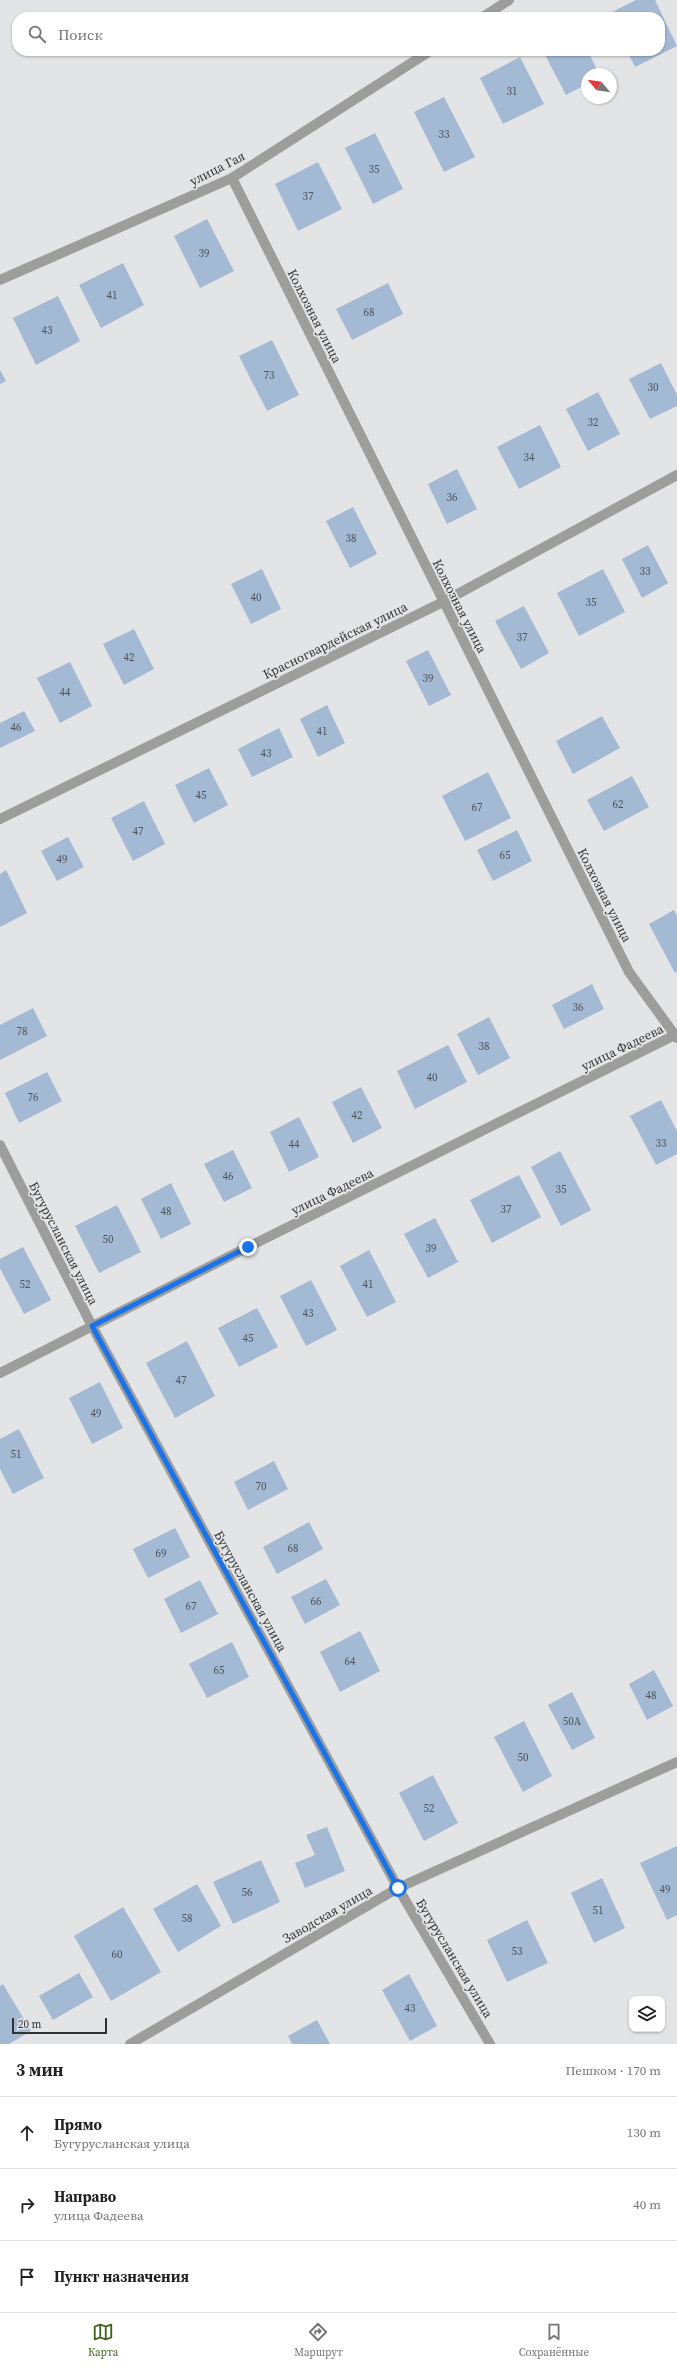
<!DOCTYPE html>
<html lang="ru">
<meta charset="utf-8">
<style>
:root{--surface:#fff;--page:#f2f2f2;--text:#202124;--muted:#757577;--line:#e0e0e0;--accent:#3d631c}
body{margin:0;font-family:"Source Serif 4",serif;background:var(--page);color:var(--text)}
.controls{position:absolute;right:12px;bottom:12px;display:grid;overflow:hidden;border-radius:8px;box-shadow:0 1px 3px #0004}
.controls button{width:36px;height:36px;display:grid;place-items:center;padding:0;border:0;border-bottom:1px solid var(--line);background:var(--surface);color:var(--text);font:20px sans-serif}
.compass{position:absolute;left:581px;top:68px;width:36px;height:36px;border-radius:50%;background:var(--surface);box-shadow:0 1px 3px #0004;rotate:299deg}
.scale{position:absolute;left:12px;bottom:10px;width:95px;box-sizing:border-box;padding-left:4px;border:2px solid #313132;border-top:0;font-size:11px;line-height:14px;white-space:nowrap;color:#313132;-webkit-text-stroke:3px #e3e4e5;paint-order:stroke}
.stop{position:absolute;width:12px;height:12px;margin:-9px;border:3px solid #1a73e8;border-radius:50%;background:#fff}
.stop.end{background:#1a73e8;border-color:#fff;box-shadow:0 1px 4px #0008}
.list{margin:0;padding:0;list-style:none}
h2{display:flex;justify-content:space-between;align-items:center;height:52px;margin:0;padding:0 16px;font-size:17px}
h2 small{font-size:13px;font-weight:400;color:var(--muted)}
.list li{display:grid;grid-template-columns:26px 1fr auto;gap:12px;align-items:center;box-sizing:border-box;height:72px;padding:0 16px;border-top:1px solid var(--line)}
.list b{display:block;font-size:15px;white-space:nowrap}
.list p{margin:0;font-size:13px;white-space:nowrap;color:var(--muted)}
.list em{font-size:13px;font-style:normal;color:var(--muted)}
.icon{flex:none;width:22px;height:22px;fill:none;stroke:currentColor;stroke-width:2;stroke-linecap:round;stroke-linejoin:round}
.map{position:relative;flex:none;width:677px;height:2044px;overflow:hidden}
.search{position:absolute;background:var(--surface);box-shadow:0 1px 3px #0004;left:12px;right:12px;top:12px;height:44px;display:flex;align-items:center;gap:10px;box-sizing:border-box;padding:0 14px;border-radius:16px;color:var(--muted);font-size:15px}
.sheet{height:268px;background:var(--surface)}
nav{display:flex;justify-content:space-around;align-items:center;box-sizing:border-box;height:56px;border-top:1px solid var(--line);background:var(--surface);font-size:11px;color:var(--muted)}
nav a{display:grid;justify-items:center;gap:2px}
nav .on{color:var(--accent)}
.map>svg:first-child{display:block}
.building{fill:#a4b9d4}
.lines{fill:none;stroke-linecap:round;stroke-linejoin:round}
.minor{stroke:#9d9d9c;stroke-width:10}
.route{stroke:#1a73e8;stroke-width:5}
.labels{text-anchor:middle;stroke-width:3.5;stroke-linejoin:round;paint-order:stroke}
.number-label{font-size:11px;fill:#4e535a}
.street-label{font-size:13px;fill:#313132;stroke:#e3e4e5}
</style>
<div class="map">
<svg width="677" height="2044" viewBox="0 0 677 2044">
<rect width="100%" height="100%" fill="#e3e4e5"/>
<g class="building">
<polygon points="636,0 655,0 677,46 635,67 627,51 660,51 660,17 609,17 608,14"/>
<polygon points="543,51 588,51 599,74 587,74 587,84 566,95"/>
<polygon points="520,57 544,104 503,124 480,78"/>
<polygon points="444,97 475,157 444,172 414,112"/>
<polygon points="375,133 403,189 373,204 345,148"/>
<polygon points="318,162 342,209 298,231 275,184"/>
<polygon points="207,219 234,271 200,288 174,236"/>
<polygon points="123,263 144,305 101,328 79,285"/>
<polygon points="388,283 403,314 352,340 336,309"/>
<polygon points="58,296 80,341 36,365 13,318"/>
<polygon points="272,340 299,395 267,411 239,356"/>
<polygon points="661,363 677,395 677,406 650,419 629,379"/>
<polygon points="0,370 6,381 0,384"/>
<polygon points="598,392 620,434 588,451 566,409"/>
<polygon points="540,425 561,467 519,489 497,447"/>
<polygon points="457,469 477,509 447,524 428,484"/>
<polygon points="353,507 377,554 350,568 326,521"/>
<polygon points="648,545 668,583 642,598 622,559"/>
<polygon points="262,569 281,609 251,624 231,584"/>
<polygon points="603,569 625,612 579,636 557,593"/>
<polygon points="524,606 549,653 521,669 495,621"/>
<polygon points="134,629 154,669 124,685 103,644"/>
<polygon points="428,650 451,695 429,706 406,661"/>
<polygon points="70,662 92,706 60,723 37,678"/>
<polygon points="327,705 345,743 318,757 300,719"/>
<polygon points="24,711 35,731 0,748 0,723"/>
<polygon points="602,716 620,748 573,774 556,741"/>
<polygon points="279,728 293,757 252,777 238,749"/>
<polygon points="209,768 228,805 194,823 175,785"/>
<polygon points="488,772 511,818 465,841 442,796"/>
<polygon points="632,776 649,807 604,831 587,800"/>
<polygon points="144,801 165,844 133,861 111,818"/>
<polygon points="517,830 532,861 493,881 477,850"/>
<polygon points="68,837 84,867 57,881 41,851"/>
<polygon points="6,870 27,913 0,927 0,874"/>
<polygon points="674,910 677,916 677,971 675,973 649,924"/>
<polygon points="592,984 604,1009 564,1029 552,1005"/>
<polygon points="33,1008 47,1036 0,1060 0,1025"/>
<polygon points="489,1017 510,1058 478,1075 457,1034"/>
<polygon points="448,1045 467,1082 415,1109 397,1071"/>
<polygon points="47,1072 62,1101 19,1123 5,1093"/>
<polygon points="361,1087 382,1128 353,1143 332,1102"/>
<polygon points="661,1100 677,1131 677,1154 656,1165 630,1116"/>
<polygon points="299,1117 319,1157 289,1172 270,1132"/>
<polygon points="233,1150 252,1188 224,1202 204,1164"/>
<polygon points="560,1151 591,1210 561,1226 531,1167"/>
<polygon points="519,1175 541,1217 492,1243 470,1200"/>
<polygon points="171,1183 191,1224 161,1239 141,1199"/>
<polygon points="117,1205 141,1252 99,1273 75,1226"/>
<polygon points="435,1218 458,1262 428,1278 404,1234"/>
<polygon points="23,1247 51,1300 24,1314 0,1268 0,1259"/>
<polygon points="369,1250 396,1302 367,1317 340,1266"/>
<polygon points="311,1280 337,1330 306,1346 280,1296"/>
<polygon points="257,1308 278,1347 239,1367 218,1328"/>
<polygon points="187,1341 215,1396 175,1418 146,1363"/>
<polygon points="100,1382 123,1428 92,1444 69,1398"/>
<polygon points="19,1429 44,1478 13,1494 0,1469 0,1439"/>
<polygon points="274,1461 288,1489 248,1510 234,1482"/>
<polygon points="309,1522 323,1549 277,1574 263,1547"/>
<polygon points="175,1528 190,1557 148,1578 133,1549"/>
<polygon points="326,1579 340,1605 305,1624 291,1597"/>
<polygon points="200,1580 218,1614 181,1633 164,1599"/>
<polygon points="360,1631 380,1671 340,1692 320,1652"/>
<polygon points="232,1642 249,1677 207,1698 189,1664"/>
<polygon points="654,1670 673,1706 647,1720 629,1684"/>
<polygon points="572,1692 595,1738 572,1750 548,1705"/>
<polygon points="524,1721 552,1776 523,1792 494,1737"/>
<polygon points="433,1775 458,1823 424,1841 399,1793"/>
<polygon points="327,1827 345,1871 305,1888 295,1863 315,1855 306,1835"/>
<polygon points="677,1846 677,1915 667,1920 640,1863"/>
<polygon points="261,1860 280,1902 233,1924 213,1882"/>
<polygon points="602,1878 625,1928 594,1943 571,1893"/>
<polygon points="197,1884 221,1926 178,1952 153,1909"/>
<polygon points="123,1907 161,1972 111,2001 74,1936"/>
<polygon points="527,1920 548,1963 507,1982 487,1940"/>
<polygon points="79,1973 93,1997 53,2020 39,1996"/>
<polygon points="409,1974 437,2026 410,2041 382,1990"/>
<polygon points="3,1984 31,2031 9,2044 0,2044 0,1986"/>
<polygon points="317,2020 330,2044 292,2044 288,2036"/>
</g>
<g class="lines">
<g class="minor">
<polyline points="483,17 509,0"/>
<polyline points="232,178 629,972 677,1038"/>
<polyline points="0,280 232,178 430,51"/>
<polyline points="0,819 443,602 677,475"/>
<polyline points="0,1145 92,1326 398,1888 490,2044"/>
<polyline points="0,1373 248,1247 677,1034"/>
<polyline points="130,2044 398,1888 677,1762"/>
</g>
</g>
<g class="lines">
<polyline class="route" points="248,1247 92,1326 398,1888"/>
</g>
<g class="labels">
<g class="number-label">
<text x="512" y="95">31</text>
<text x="444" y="138">33</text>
<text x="374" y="173">35</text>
<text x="308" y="200">37</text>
<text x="204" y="257">39</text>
<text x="112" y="299">41</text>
<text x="369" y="316">68</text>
<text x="47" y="334">43</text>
<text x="269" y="379">73</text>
<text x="653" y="391">30</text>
<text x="593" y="426">32</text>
<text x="529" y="461">34</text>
<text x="452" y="501">36</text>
<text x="351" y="542">38</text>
<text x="645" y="575">33</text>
<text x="256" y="601">40</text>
<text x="591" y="606">35</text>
<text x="522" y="641">37</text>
<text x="129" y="661">42</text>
<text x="428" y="682">39</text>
<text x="65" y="696">44</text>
<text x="16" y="731">46</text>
<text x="322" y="735">41</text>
<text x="266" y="757">43</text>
<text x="201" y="799">45</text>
<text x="618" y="808">62</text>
<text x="477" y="811">67</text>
<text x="138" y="835">47</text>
<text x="505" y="859">65</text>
<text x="62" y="863">49</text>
<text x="578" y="1011">36</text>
<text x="22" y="1035">78</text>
<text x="484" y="1050">38</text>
<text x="432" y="1081">40</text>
<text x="33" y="1101">76</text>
<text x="357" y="1119">42</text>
<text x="661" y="1147">33</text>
<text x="294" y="1148">44</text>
<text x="228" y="1180">46</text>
<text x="561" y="1193">35</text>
<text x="506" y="1213">37</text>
<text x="166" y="1215">48</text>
<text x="108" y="1243">50</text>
<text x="431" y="1252">39</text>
<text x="25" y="1288">52</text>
<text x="368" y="1288">41</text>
<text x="308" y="1317">43</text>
<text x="248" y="1342">45</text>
<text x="181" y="1384">47</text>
<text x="96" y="1417">49</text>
<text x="16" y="1458">51</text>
<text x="261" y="1490">70</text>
<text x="293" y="1552">68</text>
<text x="161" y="1557">69</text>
<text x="316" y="1605">66</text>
<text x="191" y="1610">67</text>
<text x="350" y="1665">64</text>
<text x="219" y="1674">65</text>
<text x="651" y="1699">48</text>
<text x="572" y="1725">50А</text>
<text x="523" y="1761">50</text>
<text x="429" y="1812">52</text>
<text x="665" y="1893">49</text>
<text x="247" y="1896">56</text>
<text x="598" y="1914">51</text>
<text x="187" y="1922">58</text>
<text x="517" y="1955">53</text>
<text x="117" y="1958">60</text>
<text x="410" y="2012">43</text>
</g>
<g class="street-label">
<text transform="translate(217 168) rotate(-27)" y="5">улица Гая</text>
<text transform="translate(315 316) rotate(63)" y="5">Колхозная улица</text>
<text transform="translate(460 606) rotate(63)" y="5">Колхозная улица</text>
<text transform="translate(335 640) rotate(-26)" y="5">Красногвардейская улица</text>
<text transform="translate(605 895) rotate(63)" y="5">Колхозная улица</text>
<text transform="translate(622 1047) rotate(-26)" y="5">улица Фадеева</text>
<text transform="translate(332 1191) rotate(-26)" y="5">улица Фадеева</text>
<text transform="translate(64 1243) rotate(63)" y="5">Бугурусланская улица</text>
<text transform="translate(251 1591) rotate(61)" y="5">Бугурусланская улица</text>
<text transform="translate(327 1914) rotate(-30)" y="5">Заводская улица</text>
<text transform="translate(455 1958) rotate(59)" y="5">Бугурусланская улица</text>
</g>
</g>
</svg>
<div class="controls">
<button><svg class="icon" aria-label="layers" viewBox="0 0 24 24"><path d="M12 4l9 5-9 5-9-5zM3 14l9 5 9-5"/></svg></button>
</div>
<svg class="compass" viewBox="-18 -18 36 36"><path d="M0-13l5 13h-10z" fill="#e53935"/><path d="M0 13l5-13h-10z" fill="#757577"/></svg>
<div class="scale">20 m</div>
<div class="stop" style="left:398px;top:1888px"></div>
<div class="stop end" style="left:248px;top:1247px"></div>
<div class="search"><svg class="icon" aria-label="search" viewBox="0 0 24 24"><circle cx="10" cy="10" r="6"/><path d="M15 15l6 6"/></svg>Поиск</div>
</div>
<section class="sheet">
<h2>3 мин<small>Пешком · 170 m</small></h2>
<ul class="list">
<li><svg class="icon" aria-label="ahead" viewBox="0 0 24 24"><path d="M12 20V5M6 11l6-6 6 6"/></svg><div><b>Прямо</b><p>Бугурусланская улица</p></div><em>130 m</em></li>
<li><svg class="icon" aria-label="right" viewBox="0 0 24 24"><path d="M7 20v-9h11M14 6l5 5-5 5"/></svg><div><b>Направо</b><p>улица Фадеева</p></div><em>40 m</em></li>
<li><svg class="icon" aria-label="arrive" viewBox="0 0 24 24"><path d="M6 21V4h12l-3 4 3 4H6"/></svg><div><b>Пункт назначения</b></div></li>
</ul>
</section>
<nav>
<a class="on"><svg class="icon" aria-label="map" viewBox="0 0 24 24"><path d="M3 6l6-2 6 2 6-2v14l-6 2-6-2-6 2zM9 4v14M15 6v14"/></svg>Карта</a>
<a><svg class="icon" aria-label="directions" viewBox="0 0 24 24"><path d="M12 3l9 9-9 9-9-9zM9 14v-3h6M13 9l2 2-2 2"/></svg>Маршрут</a>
<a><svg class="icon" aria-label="saved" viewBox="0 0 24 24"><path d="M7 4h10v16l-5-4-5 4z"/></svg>Сохранённые</a>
</nav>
